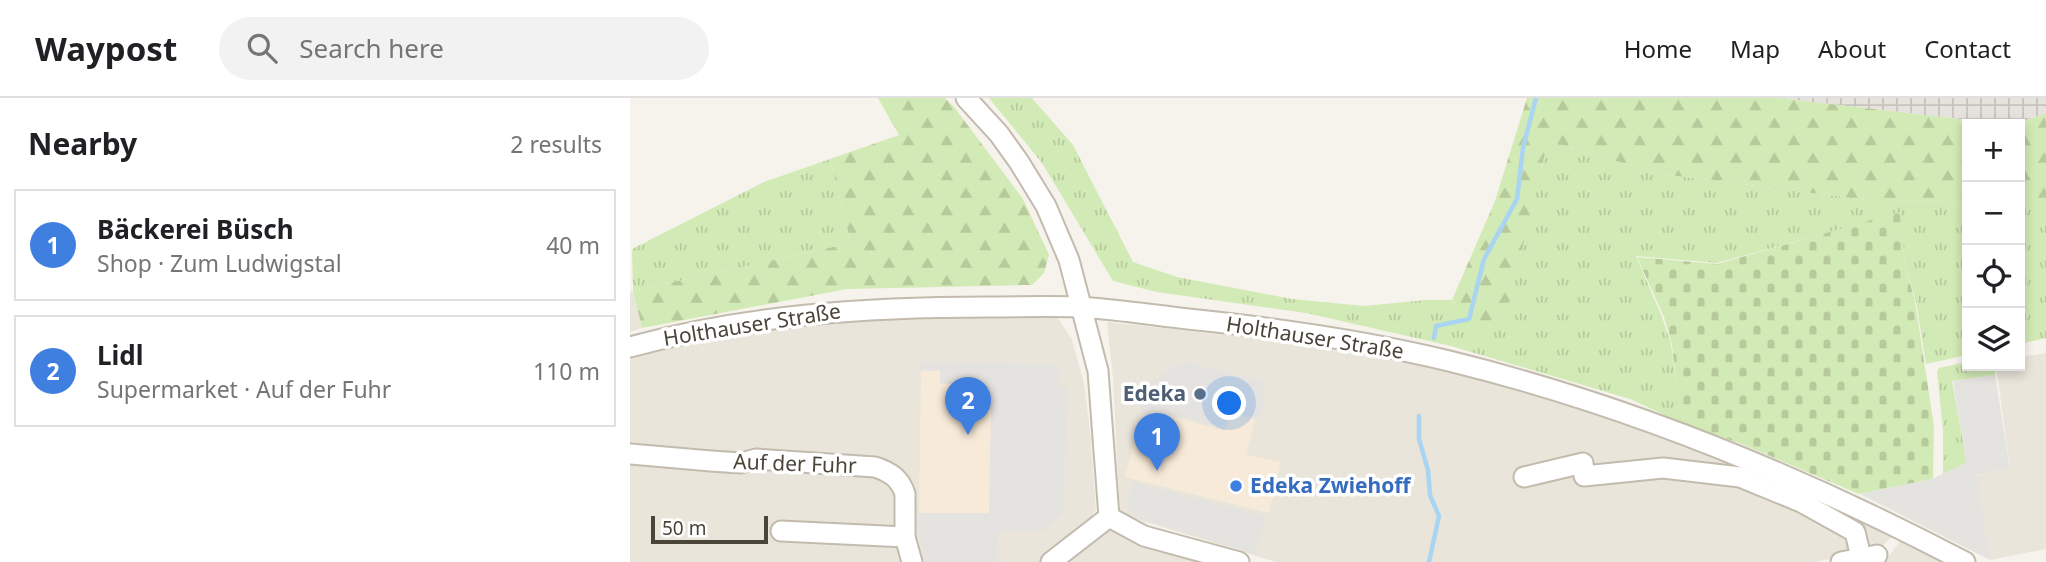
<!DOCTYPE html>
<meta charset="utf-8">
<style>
:root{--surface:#fff;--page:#f2f2f2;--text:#202124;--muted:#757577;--line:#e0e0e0;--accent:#0b8043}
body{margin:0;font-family:"Noto Sans",sans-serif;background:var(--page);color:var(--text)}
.controls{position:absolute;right:21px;top:21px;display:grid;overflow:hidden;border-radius:0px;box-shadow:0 4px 10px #0003}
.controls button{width:63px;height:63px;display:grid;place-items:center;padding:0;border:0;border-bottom:2px solid var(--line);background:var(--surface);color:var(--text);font:35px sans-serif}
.scale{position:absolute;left:21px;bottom:18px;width:117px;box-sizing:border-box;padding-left:7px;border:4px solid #4b4439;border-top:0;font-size:19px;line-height:24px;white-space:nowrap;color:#4b4439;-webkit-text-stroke:5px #fff;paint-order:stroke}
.you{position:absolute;left:600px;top:306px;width:24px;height:24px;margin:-18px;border:5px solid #fff;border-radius:50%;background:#1a73e8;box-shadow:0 0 0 10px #1a73e833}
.badge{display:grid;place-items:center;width:46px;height:46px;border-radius:50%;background:var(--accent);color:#fff;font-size:23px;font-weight:700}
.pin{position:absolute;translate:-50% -58px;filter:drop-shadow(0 2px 4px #0008)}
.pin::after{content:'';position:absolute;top:37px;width:24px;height:21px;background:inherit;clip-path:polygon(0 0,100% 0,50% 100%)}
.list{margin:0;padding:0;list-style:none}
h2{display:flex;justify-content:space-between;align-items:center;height:91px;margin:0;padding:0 28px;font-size:30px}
h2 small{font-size:23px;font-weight:400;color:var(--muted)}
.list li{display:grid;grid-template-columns:46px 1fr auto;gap:21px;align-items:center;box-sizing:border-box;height:112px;margin:0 14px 14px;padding:0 14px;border:2px solid var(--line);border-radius:0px}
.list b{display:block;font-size:26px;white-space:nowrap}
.list p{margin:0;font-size:23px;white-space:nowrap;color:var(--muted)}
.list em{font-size:23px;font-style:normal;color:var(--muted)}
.icon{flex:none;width:38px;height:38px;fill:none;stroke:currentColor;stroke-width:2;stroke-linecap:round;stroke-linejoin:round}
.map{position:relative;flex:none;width:1416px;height:464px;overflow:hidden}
header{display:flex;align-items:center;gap:42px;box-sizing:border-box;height:98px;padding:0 35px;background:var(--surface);border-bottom:2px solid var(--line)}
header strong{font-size:33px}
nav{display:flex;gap:38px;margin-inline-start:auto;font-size:24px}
.search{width:490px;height:63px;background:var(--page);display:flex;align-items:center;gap:18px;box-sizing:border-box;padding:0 24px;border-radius:38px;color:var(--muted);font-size:26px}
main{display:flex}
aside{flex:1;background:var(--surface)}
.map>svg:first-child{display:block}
.residential{fill:#eae5da}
.commercial{fill:#f7ead8}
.industrial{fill:url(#industrial-grid)}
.grass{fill:url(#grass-tufts)}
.forest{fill:url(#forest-firs)}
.cemetery{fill:url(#cemetery-stones)}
.parking{fill:#e5e3e0}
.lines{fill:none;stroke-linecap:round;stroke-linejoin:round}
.stream{stroke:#a9d4f2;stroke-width:4.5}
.minor-casing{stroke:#c2bbae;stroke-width:23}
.minor{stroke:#fff;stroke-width:19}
.service-dot{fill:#5c6f8a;stroke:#fff;stroke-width:2.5}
.shop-dot{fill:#3f7fe0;stroke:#fff;stroke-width:2.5}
.labels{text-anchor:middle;stroke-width:7;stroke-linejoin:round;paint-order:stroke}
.street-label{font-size:21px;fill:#4b4439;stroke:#fff}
.service-label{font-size:21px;font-weight:bold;fill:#4e5e75;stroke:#fff;text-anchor:end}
.shop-label{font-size:21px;font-weight:bold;fill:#366cbe;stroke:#fff;text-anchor:start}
</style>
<header>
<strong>Waypost</strong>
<div class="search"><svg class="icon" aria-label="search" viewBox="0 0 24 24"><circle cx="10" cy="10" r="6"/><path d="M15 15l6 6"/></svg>Search here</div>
<nav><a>Home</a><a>Map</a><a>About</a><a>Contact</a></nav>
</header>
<main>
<aside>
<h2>Nearby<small>2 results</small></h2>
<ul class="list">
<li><span class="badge" style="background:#3f7fe0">1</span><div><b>Bäckerei Büsch</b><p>Shop · Zum Ludwigstal</p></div><em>40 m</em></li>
<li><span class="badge" style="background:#3f7fe0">2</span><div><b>Lidl</b><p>Supermarket · Auf der Fuhr</p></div><em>110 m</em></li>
</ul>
</aside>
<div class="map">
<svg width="1416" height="464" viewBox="0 0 1416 464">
<defs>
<pattern id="industrial-grid" width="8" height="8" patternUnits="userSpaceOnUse" patternTransform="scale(1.75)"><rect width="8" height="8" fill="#e6e2dd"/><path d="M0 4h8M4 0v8" fill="none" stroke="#c7c3be"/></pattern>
<pattern id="grass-tufts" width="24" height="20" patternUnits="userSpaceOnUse" patternTransform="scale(1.75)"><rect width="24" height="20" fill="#d2eab5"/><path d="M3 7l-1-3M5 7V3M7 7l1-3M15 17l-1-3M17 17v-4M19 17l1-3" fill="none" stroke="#b6ca9c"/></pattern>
<pattern id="forest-firs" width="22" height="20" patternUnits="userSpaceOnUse" patternTransform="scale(1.75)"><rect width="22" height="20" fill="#d2eab5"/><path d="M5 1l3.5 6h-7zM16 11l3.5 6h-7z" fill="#b6ca9c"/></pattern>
<pattern id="cemetery-stones" width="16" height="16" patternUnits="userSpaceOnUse" patternTransform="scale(1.75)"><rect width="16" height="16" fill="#d2eab5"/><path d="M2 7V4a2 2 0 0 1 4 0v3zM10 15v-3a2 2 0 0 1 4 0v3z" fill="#b6ca9c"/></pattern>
</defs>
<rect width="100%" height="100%" fill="#f6f3ec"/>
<g class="residential">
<polygon points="3,193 12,230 0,234 0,194"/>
<polygon points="290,214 424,214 442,242 454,285 460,333 466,412 446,438 412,464 0,464 0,255 65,238"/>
<polygon points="477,224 648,243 816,272 965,315 1108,369 1265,436 1249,451 1185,464 646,464 490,416 483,280"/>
<polygon points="1416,255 1416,451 1360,462 1345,378 1380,369 1366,268 1390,268 1390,259"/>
<polygon points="481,428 594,464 434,464"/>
<polygon points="1271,442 1317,464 1241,464 1260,457"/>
</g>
<g class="commercial">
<polygon points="291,273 310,273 310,286 350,286 350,310 361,311 359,415 289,415"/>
<polygon points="601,315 625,321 616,357 651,364 639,415 495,379 507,334 534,341 541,318 595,333"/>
</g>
<polygon class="industrial" points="1149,0 1416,0 1416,15 1385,26 1372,26"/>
<g class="grass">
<polygon points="359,0 402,0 443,47 503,164 547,179 662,201 734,208 796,202 822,202 828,218 873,231 918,43 1031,76 1245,103 1337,104 1337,257 1296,266 1286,203 1275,167 1270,115 1087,165 1006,158 1032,219 1041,246 1052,325 1000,301 821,248 676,215 527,194 483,183 412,65"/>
<polygon points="200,61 221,145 3,193 2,151 134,84"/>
<polygon points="1390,105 1416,105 1416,240 1390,246"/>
<polygon points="1337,264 1337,268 1365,268 1365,277 1322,283 1337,365 1313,376 1313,332 1307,274 1309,270"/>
</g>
<g class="forest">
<polygon points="248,0 315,0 324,9 393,101 419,157 414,175 402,187 217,191 12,230 3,193 221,145 200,61 269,37"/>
<polygon points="897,0 1149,0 1372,26 1337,26 1337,104 1245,103 1031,76 918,43 873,232 828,218 822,202 865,103"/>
<polygon points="1416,15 1416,105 1390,105 1390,26 1385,26"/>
</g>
<polygon class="cemetery" points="1270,114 1275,167 1285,203 1304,329 1303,381 1229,396 1114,347 1051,324 1042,247 1034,219 1007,159 1087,166"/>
<g class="parking">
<polygon points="291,264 429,266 428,288 437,289 434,414 415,433 368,433 367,464 295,464 287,429 289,415 359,415 361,311 351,309 351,285 310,285 310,272 290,272"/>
<polygon points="557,264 633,283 635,295 630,321 599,312 594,330 540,316 536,328 519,323 503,298 539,271"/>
<polygon points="1365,277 1380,370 1346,377 1360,462 1230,396 1302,381 1336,365 1323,283"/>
<polygon points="502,384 635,418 625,456 508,420 497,408"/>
</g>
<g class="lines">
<g class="stream">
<polyline points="804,240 806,228 839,221 854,161 887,101 893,50 906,0"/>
<polyline points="789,318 789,341 798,372 800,397 809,418 799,464"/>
</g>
<g class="minor-casing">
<g id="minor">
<polyline points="336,0 369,36 389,64 416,108 439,162 468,273 479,419"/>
<path d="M0,249C117,217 237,209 358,209C388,209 418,208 448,209C485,211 522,217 558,221C646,230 733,242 819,263C999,307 1171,378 1335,464"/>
<path d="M0,356L81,363L111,365L126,361L245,369C260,374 270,380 275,396V439L282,464"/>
<polyline points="894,379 953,365 954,378 1033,370 1110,379 1171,404 1225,434 1231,459"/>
<polyline points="479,419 514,438 609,464"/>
<polyline points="151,433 275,439"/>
<polyline points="421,464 479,419"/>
<polyline points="1211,464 1247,457"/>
</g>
</g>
<use href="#minor" class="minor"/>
</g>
<circle class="service-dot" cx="570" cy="296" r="7"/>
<circle class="shop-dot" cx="606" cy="388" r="7"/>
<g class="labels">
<g class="street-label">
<text transform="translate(122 227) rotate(-9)" y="7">Holthauser Straße</text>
<text transform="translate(685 240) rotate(9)" y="7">Holthauser Straße</text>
<text transform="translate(165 366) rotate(2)" y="7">Auf der Fuhr</text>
</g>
<g class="service-label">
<text x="556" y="303">Edeka</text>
</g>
<g class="shop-label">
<text x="620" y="395">Edeka Zwiehoff</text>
</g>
</g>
</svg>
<div class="controls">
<button>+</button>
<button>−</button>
<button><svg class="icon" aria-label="locate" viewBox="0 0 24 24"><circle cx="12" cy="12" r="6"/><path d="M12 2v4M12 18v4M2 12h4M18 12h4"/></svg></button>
<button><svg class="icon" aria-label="layers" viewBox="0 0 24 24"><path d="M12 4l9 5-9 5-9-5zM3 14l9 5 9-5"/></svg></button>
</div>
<div class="scale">50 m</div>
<div class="you"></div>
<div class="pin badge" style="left:527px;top:373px;background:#3f7fe0">1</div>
<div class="pin badge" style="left:338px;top:337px;background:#3f7fe0">2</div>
</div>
</main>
